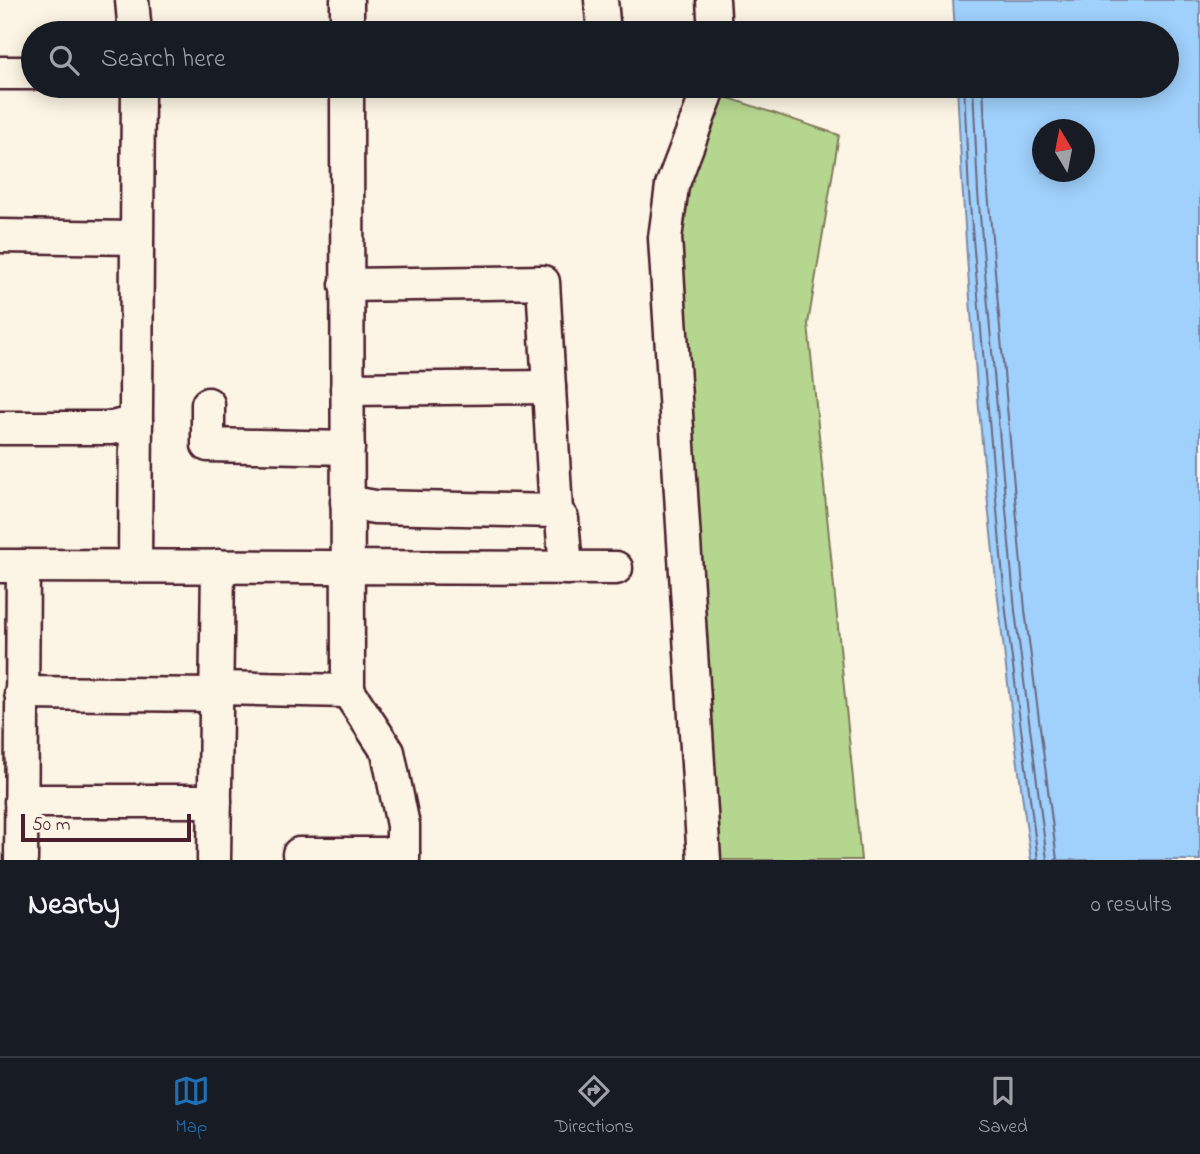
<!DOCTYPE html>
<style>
:root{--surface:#171b24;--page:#242831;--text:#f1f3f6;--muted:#9ea1a6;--line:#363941;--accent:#1f6fb2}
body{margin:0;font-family:"Indie Flower",sans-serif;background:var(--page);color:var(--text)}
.compass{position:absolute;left:1032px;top:119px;width:63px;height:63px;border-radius:50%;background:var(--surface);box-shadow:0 4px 18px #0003;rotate:350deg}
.scale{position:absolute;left:21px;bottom:18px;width:170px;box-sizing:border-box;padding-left:7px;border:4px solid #4a1f2b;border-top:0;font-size:19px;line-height:24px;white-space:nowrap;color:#4a1f2b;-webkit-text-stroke:5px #fcf5e5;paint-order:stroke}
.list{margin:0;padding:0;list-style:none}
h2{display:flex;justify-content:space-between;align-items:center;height:91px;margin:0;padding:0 28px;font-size:30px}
h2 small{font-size:23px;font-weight:400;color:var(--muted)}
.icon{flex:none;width:38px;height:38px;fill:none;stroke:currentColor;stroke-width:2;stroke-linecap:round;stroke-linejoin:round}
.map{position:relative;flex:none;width:1200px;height:860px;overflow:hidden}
.search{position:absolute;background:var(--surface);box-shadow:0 4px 18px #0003;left:21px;right:21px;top:21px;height:77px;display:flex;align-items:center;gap:18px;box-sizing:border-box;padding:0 24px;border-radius:38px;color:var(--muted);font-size:26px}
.sheet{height:196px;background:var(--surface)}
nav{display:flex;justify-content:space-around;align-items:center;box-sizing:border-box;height:98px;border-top:2px solid var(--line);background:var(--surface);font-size:19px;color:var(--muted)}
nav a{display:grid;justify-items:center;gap:4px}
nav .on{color:var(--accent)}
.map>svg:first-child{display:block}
.green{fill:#b5d68f;stroke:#807a5d;stroke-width:2}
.water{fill:#9fd1fc;stroke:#7d8aa8;stroke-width:2;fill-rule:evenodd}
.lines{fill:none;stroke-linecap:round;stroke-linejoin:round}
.shore{stroke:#6c667f;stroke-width:2}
.minor-casing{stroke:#4a1f2b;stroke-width:37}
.minor{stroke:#fcf5e5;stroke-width:32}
</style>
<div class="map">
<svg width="1200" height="860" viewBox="0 0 1200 860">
<rect width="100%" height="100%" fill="#fcf5e5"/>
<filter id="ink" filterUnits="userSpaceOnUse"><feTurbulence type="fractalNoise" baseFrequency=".0143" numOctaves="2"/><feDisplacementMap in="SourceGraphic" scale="14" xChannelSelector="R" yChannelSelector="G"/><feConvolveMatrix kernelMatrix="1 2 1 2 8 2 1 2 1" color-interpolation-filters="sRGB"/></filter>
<g filter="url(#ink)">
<polygon class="green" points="717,94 839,135 808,324 861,860 720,860 677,250 678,217"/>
<path class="water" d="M953,0H1200V860H1031C995,604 969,344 957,86H1167V33H955ZM1042,130H1084V172H1042Z"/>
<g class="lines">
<g class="shore">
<polyline points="964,86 969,194 1006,612 1038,860"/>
<polyline points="973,86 978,193 1015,611 1047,860"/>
<polyline points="983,86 988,192 1025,610 1057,860"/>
</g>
<g class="minor-casing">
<g id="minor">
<polyline points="132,0 135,33"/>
<polyline points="601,0 604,33"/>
<polyline points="713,0 715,33"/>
<polyline points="347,33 347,0"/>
<polyline points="0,73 33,73"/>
<polyline points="347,86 348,691 388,752 403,825 403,860"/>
<polyline points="0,236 136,238"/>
<polyline points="346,285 543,282 556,511 562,519 566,568"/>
<polyline points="347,389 549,387"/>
<polyline points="208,404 208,445 348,448"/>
<polyline points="0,428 112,428 136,422"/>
<polyline points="347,502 375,507 556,511"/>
<polyline points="135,565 138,86"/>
<polyline points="0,566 616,568"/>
<polyline points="216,688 348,691"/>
<polyline points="21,693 216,695"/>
<polyline points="21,801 215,801"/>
<polyline points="299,854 403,854"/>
<polyline points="21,860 23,566"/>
<polyline points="214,860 218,566"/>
<polyline points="704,860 665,238 672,186 710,86"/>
</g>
</g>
<use href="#minor" class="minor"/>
</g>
</g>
</svg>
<svg class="compass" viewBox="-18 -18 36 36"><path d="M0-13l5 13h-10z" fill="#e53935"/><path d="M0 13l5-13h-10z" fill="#9ea1a6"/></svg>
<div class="scale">50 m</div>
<div class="search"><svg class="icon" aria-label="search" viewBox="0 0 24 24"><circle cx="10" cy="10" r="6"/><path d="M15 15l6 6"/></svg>Search here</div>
</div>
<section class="sheet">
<h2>Nearby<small>0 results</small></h2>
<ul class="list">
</ul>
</section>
<nav>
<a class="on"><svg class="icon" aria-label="map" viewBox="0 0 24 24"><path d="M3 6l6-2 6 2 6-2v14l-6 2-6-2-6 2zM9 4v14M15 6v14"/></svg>Map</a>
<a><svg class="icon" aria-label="directions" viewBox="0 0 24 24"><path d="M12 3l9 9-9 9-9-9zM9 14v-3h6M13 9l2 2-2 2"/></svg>Directions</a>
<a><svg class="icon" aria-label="saved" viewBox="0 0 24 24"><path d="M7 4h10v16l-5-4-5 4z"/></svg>Saved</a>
</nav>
